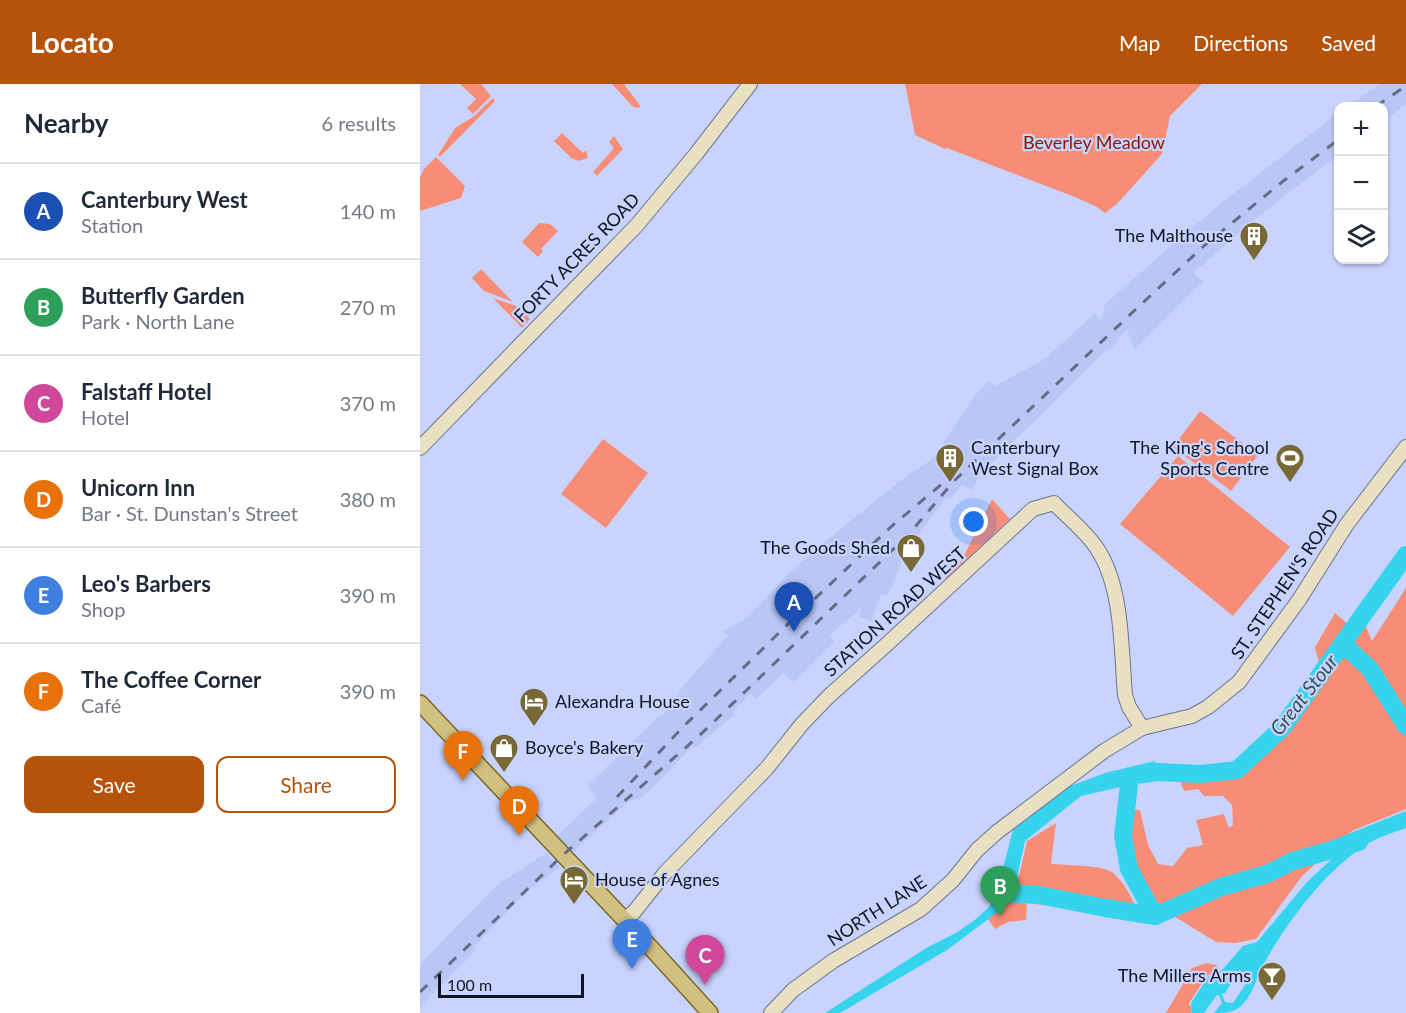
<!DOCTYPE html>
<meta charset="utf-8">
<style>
:root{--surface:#fff;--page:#f2f2f3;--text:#1f2937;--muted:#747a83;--line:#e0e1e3;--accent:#b45309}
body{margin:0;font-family:Lato,sans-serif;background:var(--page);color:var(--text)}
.controls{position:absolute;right:18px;top:18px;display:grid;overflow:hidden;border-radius:12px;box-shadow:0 2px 4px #0004}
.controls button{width:54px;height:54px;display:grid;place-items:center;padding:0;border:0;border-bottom:2px solid var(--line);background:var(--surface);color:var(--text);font:30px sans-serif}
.scale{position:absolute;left:18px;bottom:15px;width:146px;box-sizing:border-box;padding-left:6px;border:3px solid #111523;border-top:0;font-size:16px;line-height:21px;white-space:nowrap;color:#111523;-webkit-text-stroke:4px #c8d4fe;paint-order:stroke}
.you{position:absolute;left:554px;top:438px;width:21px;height:21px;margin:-15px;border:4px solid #fff;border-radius:50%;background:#1a73e8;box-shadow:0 0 0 9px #1a73e833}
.badge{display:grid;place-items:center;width:39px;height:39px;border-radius:50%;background:var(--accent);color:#fff;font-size:20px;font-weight:700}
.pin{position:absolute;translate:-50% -50px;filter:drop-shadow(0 2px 3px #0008)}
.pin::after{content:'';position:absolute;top:32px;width:21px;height:18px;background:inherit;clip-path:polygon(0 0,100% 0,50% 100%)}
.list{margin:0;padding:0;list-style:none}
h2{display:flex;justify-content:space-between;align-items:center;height:78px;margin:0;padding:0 24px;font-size:26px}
h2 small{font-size:20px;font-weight:400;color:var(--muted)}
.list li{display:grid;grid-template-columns:39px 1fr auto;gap:18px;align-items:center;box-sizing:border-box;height:96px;padding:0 24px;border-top:2px solid var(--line)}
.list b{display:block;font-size:22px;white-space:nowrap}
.list p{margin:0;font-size:20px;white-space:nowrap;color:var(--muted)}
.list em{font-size:20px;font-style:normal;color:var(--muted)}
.actions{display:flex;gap:12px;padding:18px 24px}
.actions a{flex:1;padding:14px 0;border:2px solid var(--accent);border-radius:12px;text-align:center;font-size:21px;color:var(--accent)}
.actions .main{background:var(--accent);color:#fff}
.icon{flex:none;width:33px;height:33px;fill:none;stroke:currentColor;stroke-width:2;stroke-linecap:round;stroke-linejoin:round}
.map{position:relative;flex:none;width:986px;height:929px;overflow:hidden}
header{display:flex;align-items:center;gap:36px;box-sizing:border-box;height:84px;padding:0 30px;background:var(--accent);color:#fff}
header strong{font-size:28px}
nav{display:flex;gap:33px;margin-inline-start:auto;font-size:21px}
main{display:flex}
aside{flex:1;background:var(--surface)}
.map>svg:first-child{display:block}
.built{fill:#b9c6f6}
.green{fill:#f78d77}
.water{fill:#36d3ef;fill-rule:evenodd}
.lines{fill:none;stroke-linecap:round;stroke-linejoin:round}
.river{stroke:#36d3ef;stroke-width:18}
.secondary-casing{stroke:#697399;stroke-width:16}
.primary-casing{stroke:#7b692a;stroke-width:18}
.secondary{stroke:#e8e0c0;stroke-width:14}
.primary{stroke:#d2c081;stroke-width:15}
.rail{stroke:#656c87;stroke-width:3;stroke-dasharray:10 10;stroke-linecap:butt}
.labels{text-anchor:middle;stroke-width:4.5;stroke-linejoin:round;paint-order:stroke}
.park-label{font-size:18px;fill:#881400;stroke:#c8d4fe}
.poi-label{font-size:18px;fill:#111523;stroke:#c8d4fe;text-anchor:end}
.street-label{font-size:18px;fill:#111523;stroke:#c8d4fe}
.water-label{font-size:20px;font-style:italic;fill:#35555b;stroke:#c8d4fe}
</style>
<header>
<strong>Locato</strong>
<nav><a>Map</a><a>Directions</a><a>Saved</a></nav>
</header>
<main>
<aside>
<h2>Nearby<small>6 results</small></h2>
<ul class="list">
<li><span class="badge" style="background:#1a4fb4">A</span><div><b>Canterbury West</b><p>Station</p></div><em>140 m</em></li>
<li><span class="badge" style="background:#2e9e5b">B</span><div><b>Butterfly Garden</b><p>Park · North Lane</p></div><em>270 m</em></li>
<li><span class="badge" style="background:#d1479c">C</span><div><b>Falstaff Hotel</b><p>Hotel</p></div><em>370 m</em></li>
<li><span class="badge" style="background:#e8710a">D</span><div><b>Unicorn Inn</b><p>Bar · St. Dunstan's Street</p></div><em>380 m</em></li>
<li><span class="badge" style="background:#3f7fe0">E</span><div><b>Leo's Barbers</b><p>Shop</p></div><em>390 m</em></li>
<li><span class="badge" style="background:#e8710a">F</span><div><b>The Coffee Corner</b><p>Café</p></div><em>390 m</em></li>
</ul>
<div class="actions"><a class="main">Save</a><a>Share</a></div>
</aside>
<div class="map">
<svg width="986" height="929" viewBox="0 0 986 929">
<rect width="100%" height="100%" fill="#c8d4fe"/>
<g class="built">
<polygon points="960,0 986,0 986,20 964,37 964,22 928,22"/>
<polygon points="918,29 918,71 840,131 774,188 778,194 784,197 714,265 707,245 693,263 680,272 559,392 552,406 542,401 530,415 527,413 486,467 473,500 466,512 461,511 451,538 439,533 441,524 410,551 415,558 373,598 363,589 336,615 331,610 312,628 315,630 276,663 273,662 224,712 208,718 153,768 136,753 177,714 167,702 240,631 242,633 264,601 308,551 303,547 327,534 367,491 402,460 489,390 513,375 555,311 569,297 575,302 625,275 675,229 679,236 681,235 685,220 744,168 800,120"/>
<polygon points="126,769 140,783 110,804 54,863 56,866 0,923 0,880 77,801"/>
</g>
<g class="green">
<polygon points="40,0 61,0 71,12 53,30 47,24 56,15"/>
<polygon points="192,0 204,0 221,23 216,24 212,22"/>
<polygon points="485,0 782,0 750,32 742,70 697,120 685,129 677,123 655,113 527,64 525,65 495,51"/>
<polygon points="73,14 75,17 20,73 18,71 35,44 53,33"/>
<polygon points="142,49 163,69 166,66 168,74 159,77 151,74 134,57"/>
<polygon points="194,52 203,65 177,92 173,88 194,64 189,58"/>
<polygon points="16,73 45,102 41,114 0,127 0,93 4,85"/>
<polygon points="119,139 130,140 138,147 121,165 123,167 118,173 102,158"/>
<polygon points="61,185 93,218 64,207 52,194"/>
<polygon points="73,214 99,223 110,235 102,244"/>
<polygon points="780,327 838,371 811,407 753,363"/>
<polygon points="183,355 228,389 186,444 141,410"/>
<polygon points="758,372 870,463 813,532 700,440"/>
<polygon points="572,415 590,435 526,495 526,488 540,480"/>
<polygon points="986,504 986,725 932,747 882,792 836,855 816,859 796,858 734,820 718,795 710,776 706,751 708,725 720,726 728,761 738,780 753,782 767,764 783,761 776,736 804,730 809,744 813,741 812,721 803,712 784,712 778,705 764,707 758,692 789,694 820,689 870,648 888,610 903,595 895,563 915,529 937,548 944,538 952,557"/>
<path d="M636,739L631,780C645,781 681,781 692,788C705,798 714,818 720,833L607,819L606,836L588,838L575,845L568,835L590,816L598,796L607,757Z"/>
<polygon points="787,879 796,881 800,885 787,892 769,919 772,925 771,929 746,929 772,884"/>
</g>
<g class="water">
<polygon points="735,677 740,694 661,712 605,757 595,802 591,815 579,827 527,866 420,929 405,929 508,863 536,849 556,835 570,822 582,788 593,746 648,703 685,689"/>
<path d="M986,727V744C972,749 956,754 944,762C902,791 871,833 846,876C837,890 835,907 823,920C815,929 805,929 794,929L802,919L799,911L796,912L784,929H772L771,919L788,893L802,886L823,862L837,858L888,797L914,773L918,754ZM816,892L827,898L813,919L805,918L802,910L805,909Z"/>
</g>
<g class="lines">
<g class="river">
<polyline points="923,560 950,585 986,642"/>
<polyline points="715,691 738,688 781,690 817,686 862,644 986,471"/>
<polyline points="710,692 703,752 709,785 735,832"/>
<polyline points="585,809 619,811 685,824 735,832 801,803 847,790 873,777 939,758"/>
</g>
<g class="secondary-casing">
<g id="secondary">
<polyline points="0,364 217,141 276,70 330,0"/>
<path d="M204,836L214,828L245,789L347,684L382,640L409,612L466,561L613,425L634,419C648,434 667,448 678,466C703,505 701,566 705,611L709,623L722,644"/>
<polyline points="351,929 373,906 413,877 501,825 533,796 557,766 577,748 684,667 722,644 772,632 788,623 819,598 879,516 927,440 986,363"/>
</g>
</g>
<g class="primary-casing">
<polyline id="primary" points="0,619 232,865 290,929"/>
</g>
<use href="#secondary" class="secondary"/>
<use href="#primary" class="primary"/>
<g class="rail">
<polyline points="956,22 986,2"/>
<polyline points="197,713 264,642 369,539 473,441 523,399"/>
<polyline points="0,908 143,771 280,651 489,450 534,397 715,226 785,161 862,98 918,56"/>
</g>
</g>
<defs>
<g id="building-pin" transform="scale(1.5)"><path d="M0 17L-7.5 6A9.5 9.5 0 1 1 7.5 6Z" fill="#776835" stroke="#c8d4fe"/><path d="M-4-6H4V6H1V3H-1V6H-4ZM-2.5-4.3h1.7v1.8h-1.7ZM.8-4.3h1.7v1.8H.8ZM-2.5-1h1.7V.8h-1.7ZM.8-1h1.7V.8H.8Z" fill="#fff"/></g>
<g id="stadium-pin" transform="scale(1.5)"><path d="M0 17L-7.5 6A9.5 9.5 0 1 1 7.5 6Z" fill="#776835" stroke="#c8d4fe"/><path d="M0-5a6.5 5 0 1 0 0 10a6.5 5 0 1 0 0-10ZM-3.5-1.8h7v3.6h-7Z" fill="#fff"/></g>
<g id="shop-pin" transform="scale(1.5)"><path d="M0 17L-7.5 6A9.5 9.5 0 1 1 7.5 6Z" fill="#776835" stroke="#c8d4fe"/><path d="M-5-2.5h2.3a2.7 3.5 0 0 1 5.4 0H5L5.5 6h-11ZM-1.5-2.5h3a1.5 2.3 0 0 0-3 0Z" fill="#fff"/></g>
<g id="hotel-pin" transform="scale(1.5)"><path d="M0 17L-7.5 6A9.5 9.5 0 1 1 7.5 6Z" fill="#776835" stroke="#c8d4fe"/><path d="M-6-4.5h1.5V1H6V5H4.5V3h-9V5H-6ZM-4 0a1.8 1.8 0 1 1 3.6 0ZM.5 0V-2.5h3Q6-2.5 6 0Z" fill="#fff"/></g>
<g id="bar-pin" transform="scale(1.5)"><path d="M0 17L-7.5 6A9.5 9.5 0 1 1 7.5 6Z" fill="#776835" stroke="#c8d4fe"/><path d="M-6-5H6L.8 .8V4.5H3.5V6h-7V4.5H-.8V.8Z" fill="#fff"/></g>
</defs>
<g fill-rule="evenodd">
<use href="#building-pin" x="834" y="152"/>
<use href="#building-pin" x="530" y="374"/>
<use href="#stadium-pin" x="870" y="374"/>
<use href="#shop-pin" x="491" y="464"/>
<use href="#hotel-pin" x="114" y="618"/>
<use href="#shop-pin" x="84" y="664"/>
<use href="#hotel-pin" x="154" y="796"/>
<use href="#bar-pin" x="852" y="892"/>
</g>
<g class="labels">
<g class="park-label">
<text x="674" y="65">Beverley Meadow</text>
</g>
<g class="poi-label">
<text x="813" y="158">The Malthouse</text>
<text x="551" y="370" text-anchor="start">Canterbury<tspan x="551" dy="21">West Signal Box</tspan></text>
<text x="849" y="370">The King's School<tspan x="849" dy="21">Sports Centre</tspan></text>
<text x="470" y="470">The Goods Shed</text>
<text x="135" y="624" text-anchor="start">Alexandra House</text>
<text x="105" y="670" text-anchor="start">Boyce's Bakery</text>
<text x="175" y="802" text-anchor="start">House of Agnes</text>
<text x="831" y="898">The Millers Arms</text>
</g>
<g class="street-label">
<text transform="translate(157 174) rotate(-46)" y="6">FORTY ACRES ROAD</text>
<text transform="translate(865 500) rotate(-56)" y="6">ST. STEPHEN'S ROAD</text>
<text transform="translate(475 528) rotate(-42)" y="6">STATION ROAD WEST</text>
<text transform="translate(457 827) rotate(-33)" y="6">NORTH LANE</text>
</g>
<g class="water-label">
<text transform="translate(884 611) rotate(-52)" y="7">Great Stour</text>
</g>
</g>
</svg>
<div class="controls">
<button>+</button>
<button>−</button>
<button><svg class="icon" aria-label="layers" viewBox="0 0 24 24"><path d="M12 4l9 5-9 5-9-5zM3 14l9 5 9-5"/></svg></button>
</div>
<div class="scale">100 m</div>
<div class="you"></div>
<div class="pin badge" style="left:374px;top:548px;background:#1a4fb4">A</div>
<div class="pin badge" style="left:580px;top:832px;background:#2e9e5b">B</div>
<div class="pin badge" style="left:285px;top:901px;background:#d1479c">C</div>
<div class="pin badge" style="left:99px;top:752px;background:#e8710a">D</div>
<div class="pin badge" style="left:212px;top:885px;background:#3f7fe0">E</div>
<div class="pin badge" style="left:43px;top:697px;background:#e8710a">F</div>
</div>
</main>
